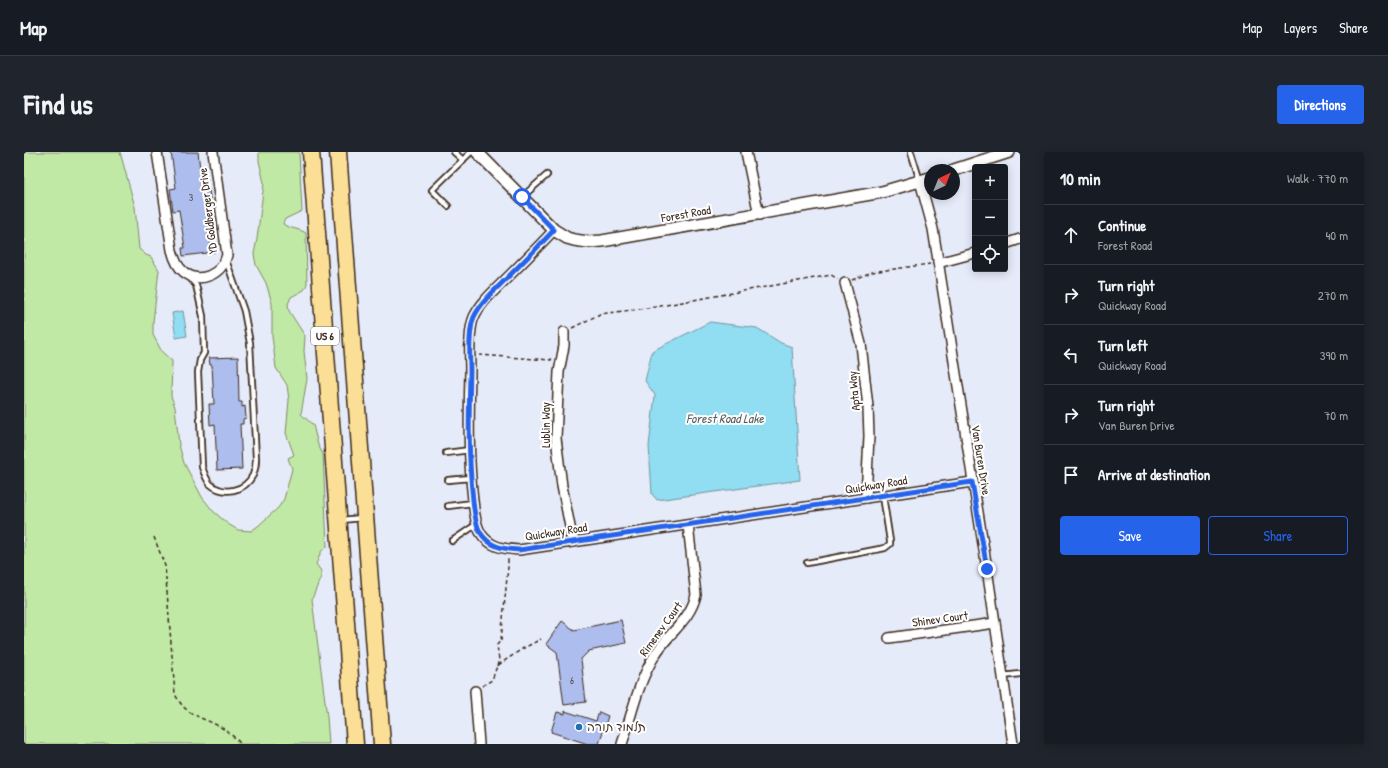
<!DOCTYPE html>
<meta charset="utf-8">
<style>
:root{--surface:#171b24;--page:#20242c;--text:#f1f3f6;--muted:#9ea1a6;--line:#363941;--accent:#2563eb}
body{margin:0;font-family:"Patrick Hand","Playpen Sans Hebrew",sans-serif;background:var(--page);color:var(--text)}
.controls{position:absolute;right:12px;top:12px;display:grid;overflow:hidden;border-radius:4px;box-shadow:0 2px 10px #0003}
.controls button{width:36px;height:36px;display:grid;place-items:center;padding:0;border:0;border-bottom:1px solid var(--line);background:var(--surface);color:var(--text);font:20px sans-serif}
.compass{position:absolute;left:900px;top:12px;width:36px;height:36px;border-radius:50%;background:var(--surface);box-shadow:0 2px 10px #0003;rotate:43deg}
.stop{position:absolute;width:12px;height:12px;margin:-9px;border:3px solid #2563eb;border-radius:50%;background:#fff}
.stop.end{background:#2563eb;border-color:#fff;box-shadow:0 1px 4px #0008}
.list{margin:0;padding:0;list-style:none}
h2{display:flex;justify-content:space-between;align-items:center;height:52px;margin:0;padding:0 16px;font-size:17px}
h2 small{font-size:13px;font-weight:400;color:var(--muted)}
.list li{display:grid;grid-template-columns:26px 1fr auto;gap:12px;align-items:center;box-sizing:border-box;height:60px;padding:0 16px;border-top:1px solid var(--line)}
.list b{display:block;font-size:15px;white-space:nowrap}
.list p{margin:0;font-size:13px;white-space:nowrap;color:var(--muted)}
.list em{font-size:13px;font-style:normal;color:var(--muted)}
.actions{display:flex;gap:8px;padding:12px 16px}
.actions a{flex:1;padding:9px 0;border:1px solid var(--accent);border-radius:4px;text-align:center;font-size:14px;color:var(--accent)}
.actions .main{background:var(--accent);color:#fff}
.icon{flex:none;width:22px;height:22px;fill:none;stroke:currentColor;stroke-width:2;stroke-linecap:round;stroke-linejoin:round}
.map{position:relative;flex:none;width:996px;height:592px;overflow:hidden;border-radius:4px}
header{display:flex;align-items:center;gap:24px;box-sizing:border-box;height:56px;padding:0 20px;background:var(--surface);border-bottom:1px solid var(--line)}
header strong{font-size:19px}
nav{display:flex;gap:22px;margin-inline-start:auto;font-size:14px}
.intro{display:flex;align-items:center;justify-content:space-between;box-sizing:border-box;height:96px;padding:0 24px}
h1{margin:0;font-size:28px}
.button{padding:10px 18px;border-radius:4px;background:var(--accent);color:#fff;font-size:14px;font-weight:700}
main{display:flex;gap:24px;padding:0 24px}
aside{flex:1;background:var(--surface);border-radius:4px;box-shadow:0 2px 10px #0003}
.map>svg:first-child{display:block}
.green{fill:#c0e9a6;stroke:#7e8a62}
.water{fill:#91ddf2;stroke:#6f959d}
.building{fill:#adbded;stroke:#3b2a1e}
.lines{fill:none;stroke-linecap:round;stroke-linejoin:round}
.service-casing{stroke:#3b2a1e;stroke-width:8}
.minor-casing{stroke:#3b2a1e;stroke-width:12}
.tertiary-casing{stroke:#3b2a1e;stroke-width:14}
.motorway-casing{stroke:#3b2a1e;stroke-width:19}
.path{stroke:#3b2a1e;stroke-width:1.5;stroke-dasharray:4 3;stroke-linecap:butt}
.service{stroke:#fff;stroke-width:4.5}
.minor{stroke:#fff;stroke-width:9}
.tertiary{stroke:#fff;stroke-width:11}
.motorway{stroke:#fbdf96;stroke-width:16}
.route{stroke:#2563eb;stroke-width:5}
.poi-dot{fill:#1f6fb2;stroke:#fff;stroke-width:1.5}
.labels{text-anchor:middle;stroke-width:4;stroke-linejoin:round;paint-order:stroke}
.number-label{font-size:10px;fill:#584f52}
.shield{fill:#fff;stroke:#766a62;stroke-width:1}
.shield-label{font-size:11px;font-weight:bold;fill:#3b2a1e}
.street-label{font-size:12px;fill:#3b2a1e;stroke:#fff}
.poi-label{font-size:12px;fill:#3b2a1e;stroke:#fff;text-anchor:start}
.water-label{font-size:13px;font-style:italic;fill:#55605e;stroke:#fff}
</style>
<header>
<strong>Map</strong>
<nav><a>Map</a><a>Layers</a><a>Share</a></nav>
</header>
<div class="intro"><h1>Find us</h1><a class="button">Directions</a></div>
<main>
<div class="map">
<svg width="996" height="592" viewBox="0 0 996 592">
<rect width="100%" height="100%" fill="#e6ebfa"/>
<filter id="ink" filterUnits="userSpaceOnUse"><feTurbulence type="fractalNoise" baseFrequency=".025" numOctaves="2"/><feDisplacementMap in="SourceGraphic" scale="8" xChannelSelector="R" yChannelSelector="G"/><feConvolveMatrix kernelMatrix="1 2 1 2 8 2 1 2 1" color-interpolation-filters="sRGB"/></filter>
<g filter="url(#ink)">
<path class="green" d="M0,0H96L111,55L115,97L122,103L127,105L135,118L129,170V183L138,200L148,209L147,244L151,255L155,293L160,311L178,345L189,359L204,372L214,378L227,379L234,374L254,356L260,347L268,317L264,306L270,303L262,281L265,248L263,233L252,216L248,184V151L242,131L232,113L230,102L233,87L240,31L235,9V0H275L278,59L261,67L259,72C266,77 274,76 282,81L283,132L280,138L267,145L264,152L265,159L281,184L280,199L283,227L277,262L289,273L294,293L299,302L303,395C295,398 296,405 292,412L297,419V425L288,447L303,565L305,592H0Z"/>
<g class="water">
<polygon points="159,159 163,184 152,186 148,161"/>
<polygon points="686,170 733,176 757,191 768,195 776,328 633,348 628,342 625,294 631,243 621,229 628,199"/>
</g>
<g class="building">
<polygon points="147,0 174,0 178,33 181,33 181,37 185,37 187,53 181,54 187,93 190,93 191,100 159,104 158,96 161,96 155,58 149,59 146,37 152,36"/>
<polygon points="214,205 215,250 218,250 218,255 221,254 222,266 219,267 219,272 216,272 218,317 193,318 191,272 186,273 185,252 190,252 188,213 186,213 185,206"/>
<polygon points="597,468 602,491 565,499 557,507 562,550 540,553 533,500 522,492 538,469 550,478"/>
<polygon points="541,559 572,569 575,560 584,564 575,592 564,592 527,580 533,560 541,562"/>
</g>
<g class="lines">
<g class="service-casing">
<g id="service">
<polyline points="430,0 439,8"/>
<polyline points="887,0 896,29"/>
<polyline points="498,45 523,23"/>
<polyline points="424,54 408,38 447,0"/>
<path d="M166,126L172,133L179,164L180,201L176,208L174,220L178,315C180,321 182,327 186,332C200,344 221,339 229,323C231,318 232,312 232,307L226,191L220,159L202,108"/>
<polyline points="422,301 446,298"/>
<polyline points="424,328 447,326"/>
<polyline points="424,354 449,351"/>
<polyline points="317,368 338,366"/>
<polyline points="428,389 453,372"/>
<polyline points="783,411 861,396 866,392 866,389 859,344"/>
<polyline points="979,524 996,522"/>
</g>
</g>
<g class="minor-casing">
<g id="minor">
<path d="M133,0L148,98C150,106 153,115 160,120C176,133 198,122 203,103L189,0"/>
<polyline points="722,0 735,63"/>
<polyline points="896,29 909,77 963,417 989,592"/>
<path d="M530,78C515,94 499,110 483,126C471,138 457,150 450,165C444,179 446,205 446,220C445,262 444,305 449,348C450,358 451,371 456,380C465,395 479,397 495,398L948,330"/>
<polyline points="981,92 996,87"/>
<polyline points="914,111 951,101"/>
<polyline points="821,131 837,192 844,255 845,284 842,346"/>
<polyline points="540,180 540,194 535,220 532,286 538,334 549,390"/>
<polyline points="865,486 971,471"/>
<polyline points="451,539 455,592"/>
<path d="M598,592C608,562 614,530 631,503C644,481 666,469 672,443L664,373"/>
</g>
</g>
<g class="tertiary-casing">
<g id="tertiary">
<polyline points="453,0 530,78 543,86 550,88 564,90 578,89 858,40 906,26"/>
<polyline points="930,18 985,0"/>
</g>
</g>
<g class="motorway-casing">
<g id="motorway">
<polyline points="287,0 331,592"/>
<polyline points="314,0 358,592"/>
</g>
</g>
<g class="path">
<polyline points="828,128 848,120 906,112"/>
<polyline points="548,176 576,162 631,155 807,123 814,127"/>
<polyline points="455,203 527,208 528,205"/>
<path d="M130,385L141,414L151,542C163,566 178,564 198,576C205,580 211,586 217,592"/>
<polyline points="473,514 475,508 473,493 477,488 484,415 484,406"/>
<polyline points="458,534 468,528 473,514 498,497 517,487"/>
</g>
<use href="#service" class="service"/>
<use href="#minor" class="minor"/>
<use href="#tertiary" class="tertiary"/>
<use href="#motorway" class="motorway"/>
</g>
</g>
<g class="lines" filter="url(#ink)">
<path class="route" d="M498,45L530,78C515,94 499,110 483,126C471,138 457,150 450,165C444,179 446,205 446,220C445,262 444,305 449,348C450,358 451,371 456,380C465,395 479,397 495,398L948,330L963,417"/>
</g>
<circle class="poi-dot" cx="555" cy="575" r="4"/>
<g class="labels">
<g class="number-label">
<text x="167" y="49">3</text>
<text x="548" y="532">6</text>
</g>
<rect class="shield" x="287" y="175" width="28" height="18" rx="3"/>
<g class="shield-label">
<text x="301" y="188">US 6</text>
</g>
<g class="street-label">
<text transform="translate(184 59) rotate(-97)" y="4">YD Goldberger Drive</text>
<text transform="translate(662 62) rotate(-10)" y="4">Forest Road</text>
<text transform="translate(830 239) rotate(-96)" y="4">Apta Way</text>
<text transform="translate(522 273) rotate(-90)" y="4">Lublin Way</text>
<text transform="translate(957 308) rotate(81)" y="4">Van Buren Drive</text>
<text transform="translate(852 333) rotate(-9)" y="4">Quickway Road</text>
<text transform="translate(532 380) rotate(-9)" y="4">Quickway Road</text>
<text transform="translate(916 467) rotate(-8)" y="4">Shinev Court</text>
<text transform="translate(637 477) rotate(-54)" y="4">Rimenev Court</text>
</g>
<g class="poi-label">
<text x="563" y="579">תלמוד תורה</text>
</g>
<g class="water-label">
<text x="701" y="271">Forest Road Lake</text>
</g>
</g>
</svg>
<div class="controls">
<button>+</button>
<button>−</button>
<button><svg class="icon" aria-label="locate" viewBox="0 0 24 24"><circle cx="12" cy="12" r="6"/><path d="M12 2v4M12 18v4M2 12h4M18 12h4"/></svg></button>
</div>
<svg class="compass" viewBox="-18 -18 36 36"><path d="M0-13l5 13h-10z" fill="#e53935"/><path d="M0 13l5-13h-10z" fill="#9ea1a6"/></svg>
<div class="stop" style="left:498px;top:45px"></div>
<div class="stop end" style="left:963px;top:417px"></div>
</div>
<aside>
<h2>10 min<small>Walk · 770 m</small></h2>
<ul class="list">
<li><svg class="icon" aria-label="ahead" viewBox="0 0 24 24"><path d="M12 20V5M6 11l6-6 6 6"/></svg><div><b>Continue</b><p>Forest Road</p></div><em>40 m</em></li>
<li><svg class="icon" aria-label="right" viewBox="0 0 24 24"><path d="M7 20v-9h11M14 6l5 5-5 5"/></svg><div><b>Turn right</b><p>Quickway Road</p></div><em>270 m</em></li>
<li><svg class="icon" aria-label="left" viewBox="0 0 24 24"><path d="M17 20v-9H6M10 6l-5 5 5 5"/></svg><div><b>Turn left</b><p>Quickway Road</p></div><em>390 m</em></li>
<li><svg class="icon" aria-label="right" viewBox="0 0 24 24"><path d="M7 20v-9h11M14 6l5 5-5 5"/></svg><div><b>Turn right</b><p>Van Buren Drive</p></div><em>70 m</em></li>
<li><svg class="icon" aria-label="arrive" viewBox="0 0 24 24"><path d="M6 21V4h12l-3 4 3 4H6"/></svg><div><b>Arrive at destination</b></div></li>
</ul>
<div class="actions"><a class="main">Save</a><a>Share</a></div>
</aside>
</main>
